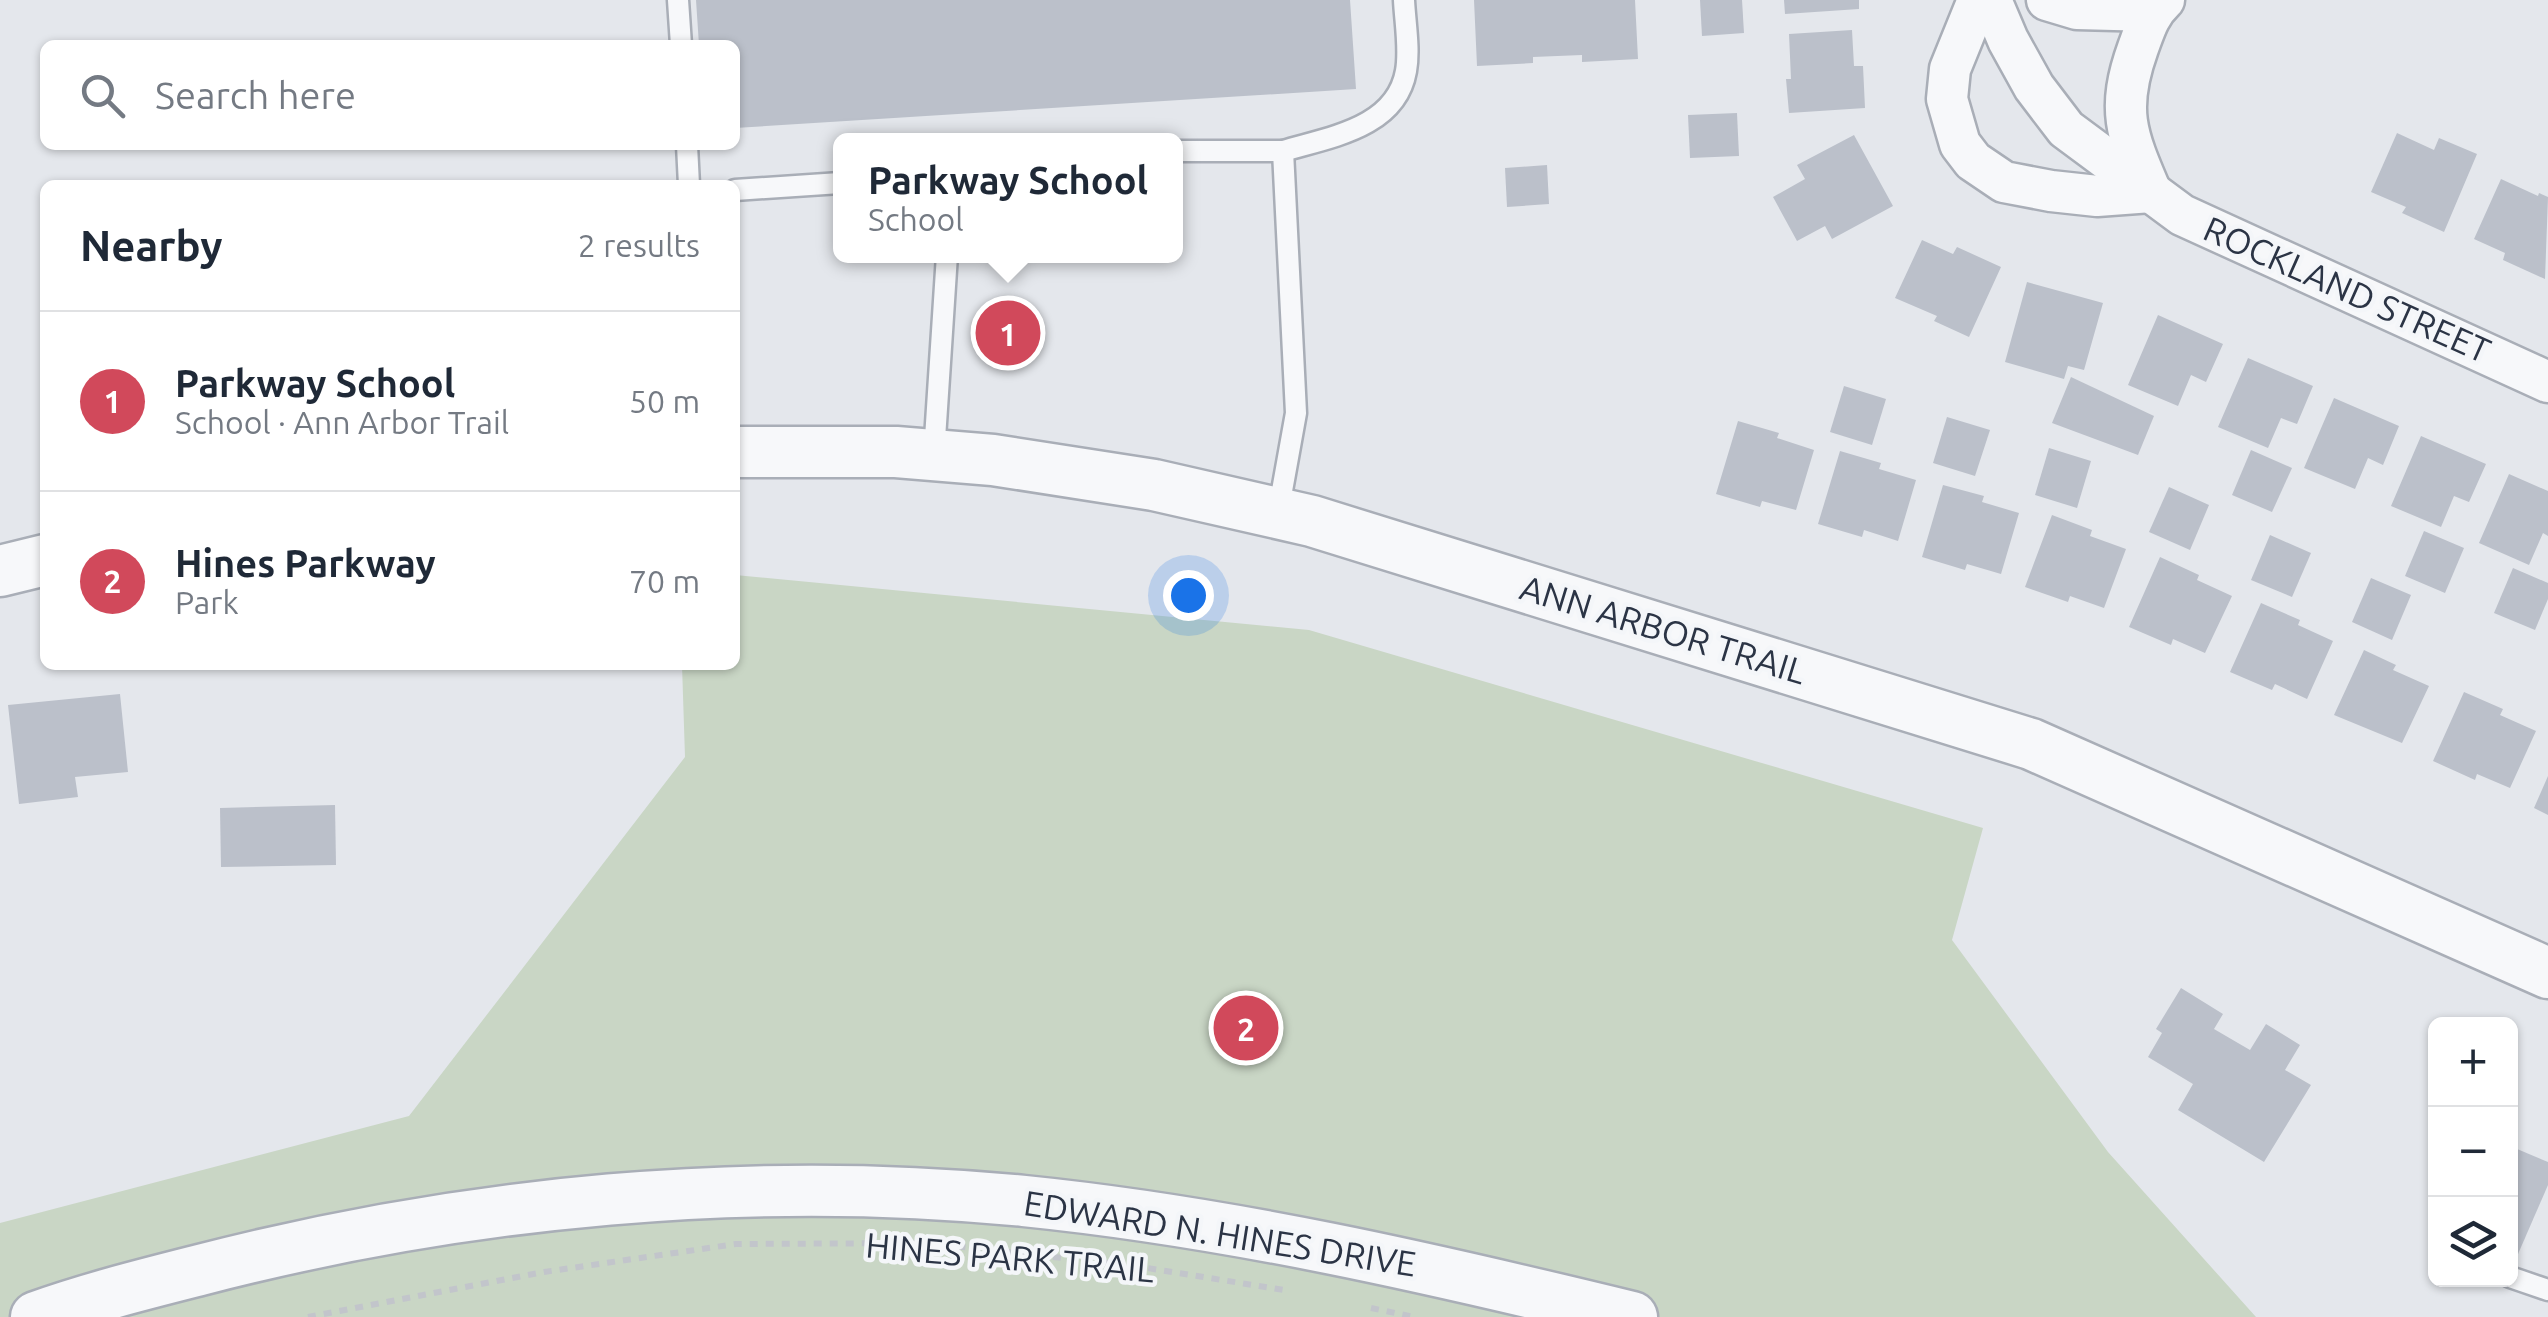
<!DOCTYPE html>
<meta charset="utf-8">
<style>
:root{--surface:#fff;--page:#f6f6f7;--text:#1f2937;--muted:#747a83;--line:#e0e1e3;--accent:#d1495b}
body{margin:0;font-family:Ubuntu,sans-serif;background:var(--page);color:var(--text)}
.controls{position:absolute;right:30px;bottom:30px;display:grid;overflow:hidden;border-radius:15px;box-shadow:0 2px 8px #0004}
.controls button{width:90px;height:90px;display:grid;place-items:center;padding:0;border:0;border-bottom:2px solid var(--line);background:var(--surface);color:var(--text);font:50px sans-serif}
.you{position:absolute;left:1188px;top:595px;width:35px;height:35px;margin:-25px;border:8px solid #fff;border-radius:50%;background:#1a73e8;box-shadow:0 0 0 15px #1a73e833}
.badge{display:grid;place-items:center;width:65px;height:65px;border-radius:50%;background:var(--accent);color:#fff;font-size:32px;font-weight:700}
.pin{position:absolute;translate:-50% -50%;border:5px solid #fff;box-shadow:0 2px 10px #0006}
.popup{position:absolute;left:833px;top:133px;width:350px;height:130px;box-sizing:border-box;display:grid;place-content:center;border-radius:15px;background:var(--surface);filter:drop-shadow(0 2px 8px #0005);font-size:32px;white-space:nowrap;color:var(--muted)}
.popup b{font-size:38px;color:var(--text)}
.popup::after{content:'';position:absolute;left:50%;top:100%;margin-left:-20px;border:20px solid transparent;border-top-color:var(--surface)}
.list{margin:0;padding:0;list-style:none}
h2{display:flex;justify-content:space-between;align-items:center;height:130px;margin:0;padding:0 40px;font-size:42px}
h2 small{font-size:32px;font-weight:400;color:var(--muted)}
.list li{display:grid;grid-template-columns:65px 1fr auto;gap:30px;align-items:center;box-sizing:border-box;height:180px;padding:0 40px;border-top:2px solid var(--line)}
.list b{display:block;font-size:38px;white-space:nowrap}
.list p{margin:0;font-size:32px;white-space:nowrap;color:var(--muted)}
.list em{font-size:32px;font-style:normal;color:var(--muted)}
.icon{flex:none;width:55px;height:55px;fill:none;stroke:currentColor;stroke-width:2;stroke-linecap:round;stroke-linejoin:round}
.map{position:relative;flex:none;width:2548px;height:1317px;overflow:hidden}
.search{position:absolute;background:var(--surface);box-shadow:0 2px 8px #0004;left:40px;top:40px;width:700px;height:110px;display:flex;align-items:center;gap:25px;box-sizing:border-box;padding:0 35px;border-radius:15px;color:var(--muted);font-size:38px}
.panel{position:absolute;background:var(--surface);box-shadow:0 2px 8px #0004;left:40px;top:180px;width:700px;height:490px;border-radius:15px}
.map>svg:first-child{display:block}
.green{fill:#c9d6c5}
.building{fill:#bbc0ca}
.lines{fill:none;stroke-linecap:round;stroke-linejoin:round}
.service-casing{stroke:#a9aeb7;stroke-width:25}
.minor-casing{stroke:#a9aeb7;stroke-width:45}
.tertiary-casing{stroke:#a9aeb7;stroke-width:55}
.path{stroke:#c2c5cb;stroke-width:6;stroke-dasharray:8 8;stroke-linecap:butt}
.service{stroke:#f7f8fa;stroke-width:20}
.minor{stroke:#f7f8fa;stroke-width:40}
.tertiary{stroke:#f7f8fa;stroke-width:50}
.labels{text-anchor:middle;stroke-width:9;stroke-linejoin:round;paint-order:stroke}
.street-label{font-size:35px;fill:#2b3445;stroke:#f4f6f9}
</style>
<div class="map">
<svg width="2548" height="1317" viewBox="0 0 2548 1317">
<rect width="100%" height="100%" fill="#e4e7ec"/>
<polygon class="green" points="735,575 1309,630 1983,828 1952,940 2108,1152 2256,1317 0,1317 0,1223 409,1116 685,757 682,665 735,665"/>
<g class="building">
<polygon points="696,0 1350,0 1356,89 735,128 735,45 699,45"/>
<polygon points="1474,0 1635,0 1638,59 1582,62 1582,55 1533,57 1533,63 1477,66"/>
<polygon points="1700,0 1742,0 1744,33 1702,36"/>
<polygon points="1784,0 1859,0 1859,9 1785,14"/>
<polygon points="1852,30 1854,66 1863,66 1865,108 1789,113 1786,79 1791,79 1789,34"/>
<polygon points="1737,113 1739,156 1690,158 1688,115"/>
<polygon points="2397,133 2434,150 2439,138 2477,154 2444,232 2402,213 2406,207 2371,192"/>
<polygon points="1854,135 1893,206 1832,239 1825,226 1797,241 1773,197 1805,179 1797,165"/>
<polygon points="1547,165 1549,204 1507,207 1505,168"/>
<polygon points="2501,179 2538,196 2539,193 2548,197 2545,279 2503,260 2505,253 2474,239"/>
<polygon points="1922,240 1953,254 1957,247 2001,267 1969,337 1934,321 1937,316 1895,298"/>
<polygon points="2027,282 2103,303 2084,370 2068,366 2064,379 2005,362"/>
<polygon points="2158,315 2223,344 2206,382 2191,375 2178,406 2128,385"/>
<polygon points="2248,358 2313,386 2297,424 2281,418 2268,448 2218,427"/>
<polygon points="2071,377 2154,416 2138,455 2052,423"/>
<polygon points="1844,386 1886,399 1872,445 1830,432"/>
<polygon points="2334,398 2399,426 2383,465 2368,458 2355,489 2304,468"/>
<polygon points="1947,417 1990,430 1975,476 1933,463"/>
<polygon points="1738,421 1779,433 1777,438 1814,450 1796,510 1762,501 1760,507 1716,494"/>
<polygon points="2421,436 2486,464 2469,502 2454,496 2441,527 2391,506"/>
<polygon points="2049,448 2091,461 2077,508 2035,495"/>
<polygon points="2251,450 2292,468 2272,512 2232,495"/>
<polygon points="1840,451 1881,463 1879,469 1916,480 1898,541 1864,530 1862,537 1818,524"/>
<polygon points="2509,474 2548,491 2548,536 2543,533 2529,565 2479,543"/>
<polygon points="1943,485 1984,496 1982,502 2019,513 2001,574 1967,564 1965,570 1922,557"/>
<polygon points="2169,487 2209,505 2190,550 2149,532"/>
<polygon points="2052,515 2092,530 2090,536 2126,549 2104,608 2070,596 2068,602 2025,587"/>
<polygon points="2424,531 2464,548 2445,593 2405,576"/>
<polygon points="2270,535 2311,553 2292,597 2251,580"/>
<polygon points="2160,557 2199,575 2197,580 2232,596 2205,653 2173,639 2171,645 2129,627"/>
<polygon points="2513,568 2548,583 2548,599 2535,630 2494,613"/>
<polygon points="2371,578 2411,595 2392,640 2352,622"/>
<polygon points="2261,603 2300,620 2298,625 2333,641 2307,699 2275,684 2272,690 2230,672"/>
<polygon points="2364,650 2396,665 2393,670 2429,686 2402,743 2334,715"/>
<polygon points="2464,692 2503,709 2500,715 2536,731 2510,788 2477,774 2475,780 2433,761"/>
<polygon points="120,694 128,772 75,777 78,797 19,804 8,705"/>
<polygon points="2548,776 2548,815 2534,808"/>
<polygon points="335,805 336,865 221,867 220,808"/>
<polygon points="2181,988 2223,1014 2214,1029 2250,1050 2266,1024 2300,1045 2285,1070 2311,1085 2264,1162 2178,1110 2193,1084 2148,1057 2162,1033 2156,1029"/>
<polygon points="2510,1146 2548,1162 2548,1185 2515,1261 2510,1259"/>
</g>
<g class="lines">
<g class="service-casing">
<g id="service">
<polyline points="678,0 681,45"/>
<polyline points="687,145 689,185"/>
<polyline points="1176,151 1283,151"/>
<polyline points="735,190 840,183"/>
<polyline points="934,454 947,255"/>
<path d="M1278,513L1296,413L1283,151C1330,137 1396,128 1406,71C1410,49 1405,22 1404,0"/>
<polyline points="2510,1277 2548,1290"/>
</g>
</g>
<g class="minor-casing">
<g id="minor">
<path d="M1978,0L1950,69L1947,99L1960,144L1973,161L2004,182L2051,191L2097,196L2151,192C2126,134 2116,109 2138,48C2145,29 2149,14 2164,0"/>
<polyline points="1991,0 2008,40 2034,87 2066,129 2182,215 2548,382"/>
<polyline points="2047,0 2077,9 2152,11"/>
</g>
</g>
<g class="tertiary-casing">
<g id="tertiary">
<polyline points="735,452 896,452 993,460 1154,485 1312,521 2031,744 2548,973"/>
<polyline points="0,571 45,560"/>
<path d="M36,1317C89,1298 145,1284 200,1270C466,1201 751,1174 1024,1201C1231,1222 1431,1268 1632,1317"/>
</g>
</g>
<g class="path">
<polyline points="1371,1308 1414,1317"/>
<polyline points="308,1317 544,1272 736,1244 926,1243 1135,1266 1290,1291"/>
</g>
<use href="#service" class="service"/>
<use href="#minor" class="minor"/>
<use href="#tertiary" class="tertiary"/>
</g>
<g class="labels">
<g class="street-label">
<text transform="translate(2347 290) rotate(24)" y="12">ROCKLAND STREET</text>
<text transform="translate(1663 630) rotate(17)" y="12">ANN ARBOR TRAIL</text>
<text transform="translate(1220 1234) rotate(9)" y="12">EDWARD N. HINES DRIVE</text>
<text transform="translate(1010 1258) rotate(5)" y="12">HINES PARK TRAIL</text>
</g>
</g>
</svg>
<div class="controls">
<button>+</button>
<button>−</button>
<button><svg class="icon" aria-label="layers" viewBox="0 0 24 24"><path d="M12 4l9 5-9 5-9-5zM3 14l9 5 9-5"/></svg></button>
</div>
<div class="you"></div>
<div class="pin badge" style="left:1008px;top:333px">1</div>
<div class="popup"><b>Parkway School</b>School</div>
<div class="pin badge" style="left:1246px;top:1028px">2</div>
<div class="search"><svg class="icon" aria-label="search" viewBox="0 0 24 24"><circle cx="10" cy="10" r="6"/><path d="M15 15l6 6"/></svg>Search here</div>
<section class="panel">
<h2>Nearby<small>2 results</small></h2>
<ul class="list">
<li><span class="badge">1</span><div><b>Parkway School</b><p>School · Ann Arbor Trail</p></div><em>50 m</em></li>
<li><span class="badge">2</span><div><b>Hines Parkway</b><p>Park</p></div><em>70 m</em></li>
</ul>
</section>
</div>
